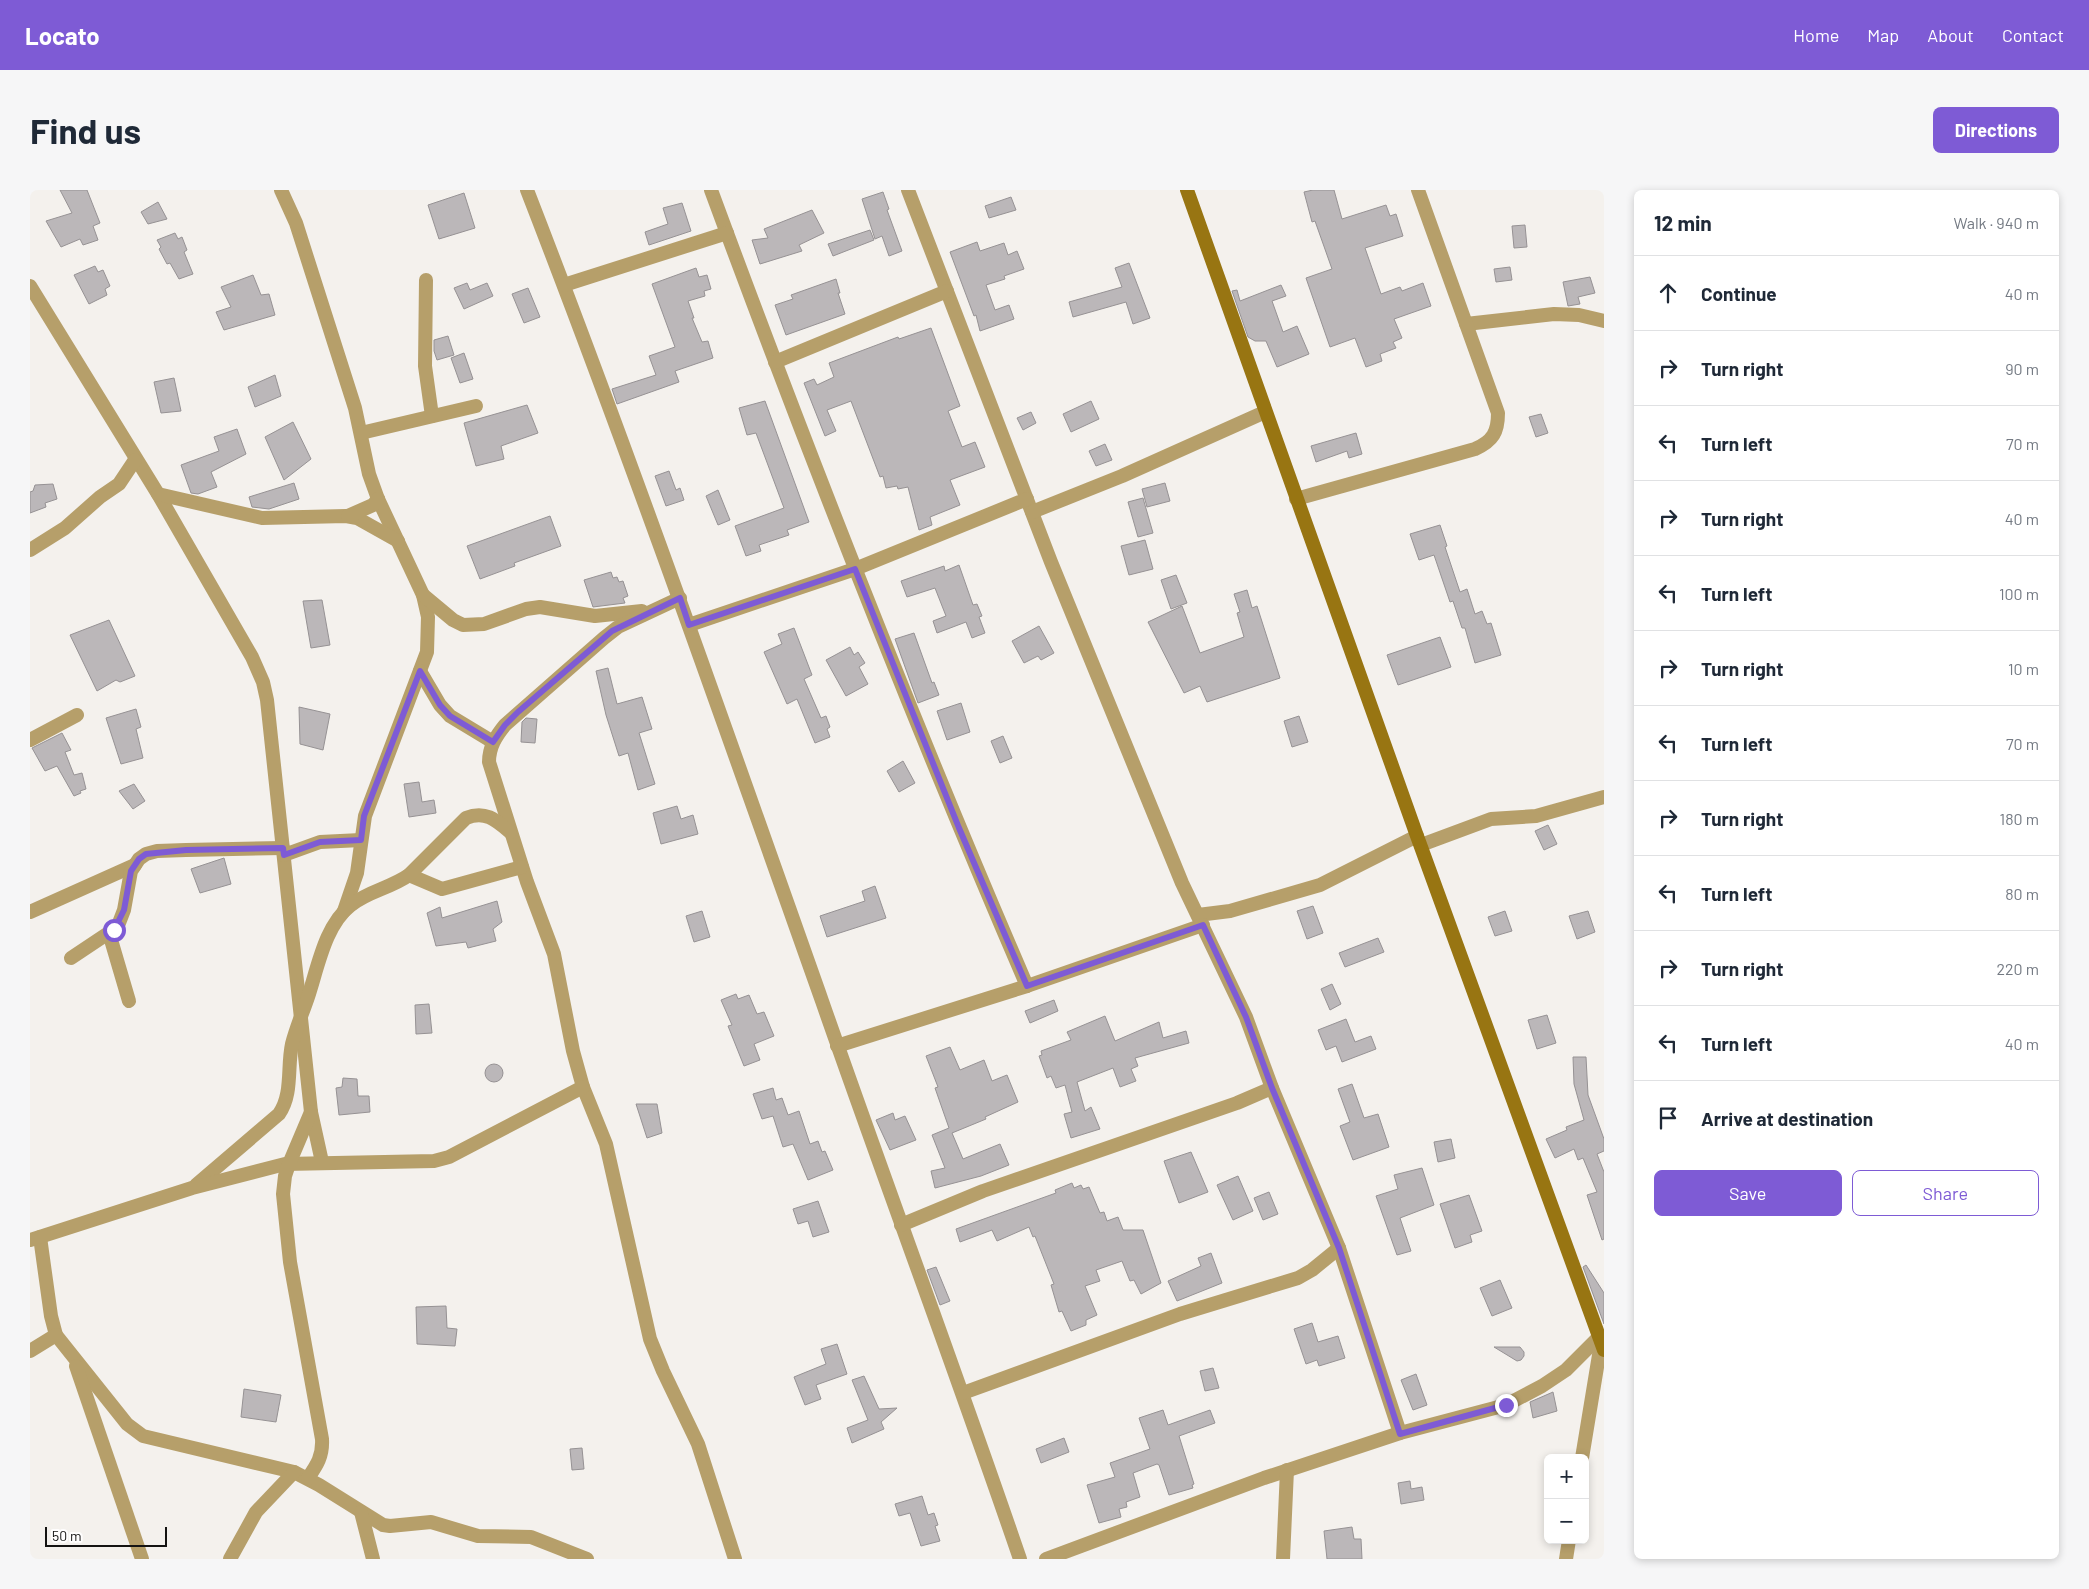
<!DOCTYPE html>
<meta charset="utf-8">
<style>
:root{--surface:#fff;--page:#f6f6f7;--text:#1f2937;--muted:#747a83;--line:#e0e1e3;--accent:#7e5bd5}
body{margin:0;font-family:Barlow,sans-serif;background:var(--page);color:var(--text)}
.controls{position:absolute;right:15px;bottom:15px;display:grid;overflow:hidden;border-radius:8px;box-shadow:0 2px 8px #0003}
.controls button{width:45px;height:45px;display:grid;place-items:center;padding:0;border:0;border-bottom:1px solid var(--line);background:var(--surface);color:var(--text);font:25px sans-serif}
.scale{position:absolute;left:15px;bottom:12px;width:122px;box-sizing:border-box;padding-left:5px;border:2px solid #141312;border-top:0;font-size:14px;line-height:18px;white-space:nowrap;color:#141312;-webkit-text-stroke:4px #fffefe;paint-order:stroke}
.stop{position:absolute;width:15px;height:15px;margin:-11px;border:4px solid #7e5bd5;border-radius:50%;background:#fff}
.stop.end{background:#7e5bd5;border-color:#fff;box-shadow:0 1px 5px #0008}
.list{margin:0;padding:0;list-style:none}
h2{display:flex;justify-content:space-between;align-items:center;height:65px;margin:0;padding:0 20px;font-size:21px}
h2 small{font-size:16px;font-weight:400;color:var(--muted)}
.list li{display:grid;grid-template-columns:32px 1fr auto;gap:15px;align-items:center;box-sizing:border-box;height:75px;padding:0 20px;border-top:1px solid var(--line)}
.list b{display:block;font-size:19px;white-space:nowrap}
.list em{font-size:16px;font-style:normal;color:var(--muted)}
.actions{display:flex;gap:10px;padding:15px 20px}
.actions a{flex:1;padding:11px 0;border:1px solid var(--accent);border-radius:8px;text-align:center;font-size:18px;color:var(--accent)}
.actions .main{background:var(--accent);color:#fff}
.icon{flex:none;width:28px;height:28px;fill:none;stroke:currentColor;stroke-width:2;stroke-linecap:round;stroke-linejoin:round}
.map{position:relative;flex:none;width:1574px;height:1369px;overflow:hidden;border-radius:8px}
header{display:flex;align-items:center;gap:30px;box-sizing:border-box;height:70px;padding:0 25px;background:var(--accent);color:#fff}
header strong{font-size:24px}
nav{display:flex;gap:28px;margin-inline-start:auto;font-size:18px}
.intro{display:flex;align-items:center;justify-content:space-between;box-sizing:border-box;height:120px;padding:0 30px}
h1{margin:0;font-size:35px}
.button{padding:12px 22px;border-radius:8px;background:var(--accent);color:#fff;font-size:18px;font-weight:700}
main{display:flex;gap:30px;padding:0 30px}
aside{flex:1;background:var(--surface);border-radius:8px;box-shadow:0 2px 8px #0003}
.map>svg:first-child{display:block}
.building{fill:#bbb7b9;stroke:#969294}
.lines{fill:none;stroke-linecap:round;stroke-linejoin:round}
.minor{stroke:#b69f6a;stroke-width:14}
.secondary{stroke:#987512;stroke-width:14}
.route{stroke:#7e5bd5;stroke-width:6}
</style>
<header>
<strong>Locato</strong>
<nav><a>Home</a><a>Map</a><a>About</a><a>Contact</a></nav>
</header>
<div class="intro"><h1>Find us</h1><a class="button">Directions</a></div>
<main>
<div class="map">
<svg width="1574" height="1369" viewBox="0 0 1574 1369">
<rect width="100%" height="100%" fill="#f4f1ed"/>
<g class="building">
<polygon points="30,0 57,0 70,33 63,36 68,50 53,55 50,49 31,57 16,31 42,23"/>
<polygon points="1283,0 1304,0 1312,29 1356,15 1360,26 1366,24 1373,46 1335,58 1351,104 1370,97 1372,101 1393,93 1401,116 1364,129 1372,148 1363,152 1366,158 1350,164 1352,171 1336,177 1325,148 1300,157 1276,88 1302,79 1285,31 1282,32 1274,2"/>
<polygon points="853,2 859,19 857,20 872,61 859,66 852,46 845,49 832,9"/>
<polygon points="434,3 445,38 409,49 398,15"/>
<polygon points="981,7 986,20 959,28 955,16"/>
<polygon points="128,12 137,29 118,34 111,22"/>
<polygon points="652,13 661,41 619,55 615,42 638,34 633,18"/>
<polygon points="782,20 794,43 769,55 772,61 730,74 722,50 738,48 734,39"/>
<polygon points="1495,35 1497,57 1484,58 1482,36"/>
<polygon points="840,40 844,50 803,66 798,54"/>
<polygon points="145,43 148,49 152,47 157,60 154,62 163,84 149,89 140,73 137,74 129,59 131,57 127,50"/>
<polygon points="947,52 950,61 974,53 978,65 987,61 994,79 974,86 975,89 956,95 965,120 979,115 984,129 950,141 946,125 944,126 920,62"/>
<polygon points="1099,73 1120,128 1103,134 1096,112 1043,127 1039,112 1092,97 1085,78"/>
<polygon points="65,76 68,82 73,80 80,96 75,99 77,105 59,114 44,85"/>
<polygon points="1480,77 1482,90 1466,92 1464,79"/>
<polygon points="666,78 669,87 677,85 681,99 674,101 675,106 658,111 664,128 662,128 672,152 678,151 683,168 645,181 649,192 587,214 582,199 626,185 619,166 645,157 622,94"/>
<polygon points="223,85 231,105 239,104 245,125 194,140 186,122 201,117 191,97"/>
<polygon points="1560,87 1565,103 1548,107 1550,114 1538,116 1533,92"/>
<polygon points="806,89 810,103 808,103 815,124 756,145 745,115 763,109 761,105"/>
<polygon points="437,93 440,100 457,93 463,106 434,119 424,98"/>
<polygon points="1251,95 1256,106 1242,111 1253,142 1267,136 1279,164 1247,177 1236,151 1225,151 1218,147 1202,101 1207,100 1210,111"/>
<polygon points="498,98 510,127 494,133 482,104"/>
<polygon points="901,138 930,216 918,221 932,257 945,252 955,277 920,290 930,315 900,327 902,335 889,340 878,297 868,299 867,296 856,298 853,286 850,287 821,211 797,220 806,241 795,246 774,193 784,189 787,195 804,187 799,173 868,147 869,149"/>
<polygon points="418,146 424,165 407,170 404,161 404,150"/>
<polygon points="434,163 443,189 430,193 421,168"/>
<polygon points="245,185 251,206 225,217 218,197"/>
<polygon points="144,188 151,221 131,223 124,192"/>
<polygon points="735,211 779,332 757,340 759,345 729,355 731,361 716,366 705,336 754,318 726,243 717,245 709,218"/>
<polygon points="1061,211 1069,229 1041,242 1033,224"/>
<polygon points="497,215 508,243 471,256 474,269 446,276 434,233"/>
<polygon points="1001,222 1006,233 993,240 987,228"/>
<polygon points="1511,224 1518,243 1506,247 1499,227"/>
<polygon points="263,232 281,269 254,290 235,247"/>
<polygon points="207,239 216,264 181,282 187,297 168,304 161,303 151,275 189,261 184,247"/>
<polygon points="1326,243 1332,264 1319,268 1317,261 1286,272 1281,256"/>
<polygon points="1075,254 1082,270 1066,276 1059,261"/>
<polygon points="639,281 646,300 650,298 654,310 636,316 625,286"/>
<polygon points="264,293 269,309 239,319 222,317 219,307"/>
<polygon points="1135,293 1140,311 1117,317 1112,299"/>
<polygon points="23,294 27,309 15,313 16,317 0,323 0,302 3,301 5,295"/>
<polygon points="688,300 700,330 688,335 676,306"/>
<polygon points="1113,308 1123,343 1108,347 1098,312"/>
<polygon points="520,326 531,356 484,373 485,376 450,389 437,356"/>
<polygon points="1410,335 1417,356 1415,357 1430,402 1437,399 1445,424 1452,421 1457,434 1461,433 1471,465 1445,473 1435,438 1432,438 1423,411 1420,412 1404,365 1389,370 1380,344"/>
<polygon points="1115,350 1123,379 1099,385 1091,356"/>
<polygon points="929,375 943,415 947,414 952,426 949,427 955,443 942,448 936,432 907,443 903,431 916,426 905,398 877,407 871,391 914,376 915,381"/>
<polygon points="581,382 583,388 587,387 589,392 593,391 598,406 593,408 595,413 563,417 554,390"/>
<polygon points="1146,385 1157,413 1141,419 1131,390"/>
<polygon points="1217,400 1222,418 1227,416 1250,488 1177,512 1170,496 1154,503 1118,432 1152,416 1170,463 1214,447 1207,423 1210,422 1204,404"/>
<polygon points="292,410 300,455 281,458 273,411"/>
<polygon points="79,430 105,486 90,492 86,490 67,501 40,445"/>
<polygon points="1009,436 1024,463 1011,470 1008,466 994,473 982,451"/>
<polygon points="764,438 782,485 774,489 791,528 796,526 800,537 797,539 800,547 785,553 767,509 757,514 734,462 752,454 748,444"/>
<polygon points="884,443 902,493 904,492 909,505 888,513 865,449"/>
<polygon points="1410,447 1421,477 1368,495 1357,465"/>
<polygon points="820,457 824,465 828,462 835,473 829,477 838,494 816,506 796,470"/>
<polygon points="578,478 587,514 612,507 622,539 609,543 625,594 608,600 598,563 589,566 576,525 566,481"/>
<polygon points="931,513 940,542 917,550 907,521"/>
<polygon points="269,517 300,524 293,560 270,554"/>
<polygon points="106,519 111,537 106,539 113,568 91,574 76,528"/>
<polygon points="1269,526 1278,552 1262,557 1254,531"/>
<polygon points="496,528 507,529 505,553 491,552 492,532"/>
<polygon points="32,543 41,560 35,562 44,585 52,583 56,599 50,601 51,603 44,606 27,576 15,581 2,558"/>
<polygon points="973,546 982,568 970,573 961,551"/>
<polygon points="873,571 885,593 869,602 857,581"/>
<polygon points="389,592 392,612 404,610 406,623 379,627 374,594"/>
<polygon points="104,594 115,611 103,619 89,601"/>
<polygon points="647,616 651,629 663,625 668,644 631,654 623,623"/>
<polygon points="1518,635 1527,654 1514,660 1505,641"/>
<polygon points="194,668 201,694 170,703 161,679"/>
<polygon points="845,696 856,728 797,747 790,726 835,711 832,701"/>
<polygon points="467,711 472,732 463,739 466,751 438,758 436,752 406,756 397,723 410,717 412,728"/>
<polygon points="1283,716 1293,743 1277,749 1267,721"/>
<polygon points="672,721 680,747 664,752 656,726"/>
<polygon points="1475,721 1482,741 1465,746 1458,727"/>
<polygon points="1558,721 1565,742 1547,749 1539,726"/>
<polygon points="1348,748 1354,762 1315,777 1309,763"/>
<polygon points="1302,794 1311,814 1300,820 1291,799"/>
<polygon points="706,804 708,809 719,805 727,824 734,822 744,846 724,854 730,870 714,876 698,836 702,835 691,810"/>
<polygon points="1024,810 1028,821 1000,833 995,821"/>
<polygon points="399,814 402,843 386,844 385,815"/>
<polygon points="1517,825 1526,853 1507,859 1498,830"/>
<polygon points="1075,826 1085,851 1129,832 1133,848 1156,841 1159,853 1105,868 1108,876 1101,879 1106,891 1090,897 1083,878 1047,892 1055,921 1061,917 1070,939 1041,948 1034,924 1042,922 1035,895 1026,898 1021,886 1017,888 1009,866 1012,865 1011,861 1041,850 1037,842"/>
<polygon points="1316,829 1325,852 1341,846 1346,859 1312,872 1306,856 1296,860 1288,840"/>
<polygon points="920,857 930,880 954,870 962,891 977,885 988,912 955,927 956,929 922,943 933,969 970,954 979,975 951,986 905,998 901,981 915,978 902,945 919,938 905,898 908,897 896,866"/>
<polygon points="1543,867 1556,867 1558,905 1574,949 1574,961 1567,964 1574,982 1574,1049 1572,1050 1557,1005 1567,1002 1553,968 1548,970 1544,959 1525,968 1516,949 1537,940 1536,937 1554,930 1544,894"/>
<circle cx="464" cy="883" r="9"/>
<polygon points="313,888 327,889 328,906 339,906 340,922 309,925 306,898 312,897"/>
<polygon points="1322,894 1334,928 1348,924 1359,957 1323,970 1310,936 1320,932 1308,899"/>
<polygon points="743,898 746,910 752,908 758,925 769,921 780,954 788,951 792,962 795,961 803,980 778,990 763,954 753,957 743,926 732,929 723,904"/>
<polygon points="606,914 627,914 632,943 617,948"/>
<polygon points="863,923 865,930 875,926 886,950 860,960 846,930"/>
<polygon points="1421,949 1425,968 1408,972 1404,952"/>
<polygon points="1161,962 1178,1002 1149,1013 1134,971"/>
<polygon points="1392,978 1404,1015 1370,1028 1381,1061 1367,1065 1346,1006 1368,999 1364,985"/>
<polygon points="1208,986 1223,1021 1203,1030 1187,995"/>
<polygon points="1042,993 1044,998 1051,995 1053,999 1059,997 1070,1023 1074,1022 1077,1031 1088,1027 1093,1040 1113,1040 1131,1093 1111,1104 1104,1090 1100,1091 1092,1071 1066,1080 1070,1091 1055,1096 1067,1125 1056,1130 1056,1135 1041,1141 1032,1121 1029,1122 1021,1095 1024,1094 1005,1046 1003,1047 999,1037 967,1051 962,1040 930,1052 926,1039 1026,1003 1025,1000"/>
<polygon points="1239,1002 1248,1024 1233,1030 1224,1008"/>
<polygon points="1439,1005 1452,1041 1440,1045 1442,1052 1425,1058 1410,1014"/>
<polygon points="788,1011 799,1042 783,1047 778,1031 768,1034 763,1019"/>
<polygon points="1181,1063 1192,1093 1147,1111 1138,1091 1171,1076 1168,1068"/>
<polygon points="1556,1075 1574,1103 1574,1134 1553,1077"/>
<polygon points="906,1077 920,1111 910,1115 897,1080"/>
<polygon points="1470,1090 1482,1118 1462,1126 1450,1098"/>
<polygon points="416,1116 417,1138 427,1139 425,1156 387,1154 386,1117"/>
<polygon points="1282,1133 1288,1152 1308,1146 1315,1168 1289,1176 1287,1170 1276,1174 1264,1139"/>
<polygon points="807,1154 817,1184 786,1195 791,1209 775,1215 764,1187 796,1174 791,1159"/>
<polygon points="1464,1157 1490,1157 1494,1162 1494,1166 1491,1170 1487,1171"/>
<polygon points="1183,1178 1189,1198 1175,1201 1170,1181"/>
<polygon points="1386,1184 1397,1215 1383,1220 1371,1190"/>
<polygon points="834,1186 849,1219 867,1218 851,1232 854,1239 822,1253 817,1238 838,1230 822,1190"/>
<polygon points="214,1199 251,1205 246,1232 211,1227"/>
<polygon points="1523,1202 1527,1221 1503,1228 1500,1212"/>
<polygon points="1133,1220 1138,1235 1180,1220 1185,1233 1149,1246 1164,1294 1162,1295 1163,1298 1139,1305 1129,1275 1127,1274 1103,1283 1110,1307 1096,1312 1097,1317 1089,1319 1091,1327 1069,1333 1057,1295 1085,1287 1080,1273 1120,1259 1109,1228"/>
<polygon points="1034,1248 1039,1262 1011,1273 1006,1259"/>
<polygon points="552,1258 554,1279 542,1280 540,1259"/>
<polygon points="1380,1291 1381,1299 1392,1297 1394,1310 1371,1314 1368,1293"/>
<polygon points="892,1306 898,1325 904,1323 908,1335 905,1336 910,1351 891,1356 880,1323 869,1326 865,1314"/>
<polygon points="1322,1337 1324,1349 1331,1349 1332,1369 1297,1369 1294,1341"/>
</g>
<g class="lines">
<g class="minor">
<polyline points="251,0 266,33 325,218 339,284 348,309 393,405 398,427 397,462 335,626 327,683 314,721"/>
<path d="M497,0C601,268 696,540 792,811C857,997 926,1182 990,1369"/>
<path d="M681,0C780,268 884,534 997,796"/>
<polyline points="878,0 1021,372 1152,693 1216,827 1242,898 1309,1058 1370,1243"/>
<polyline points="396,90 395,176 402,226"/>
<polyline points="534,95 697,43"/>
<polyline points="0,96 128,304 222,467 233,492 237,510 281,922 292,972"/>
<polyline points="1436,134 1524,124 1549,125 1574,131"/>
<polyline points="745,172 917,101"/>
<polyline points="331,243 446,216"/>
<polyline points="128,304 232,328 316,326 327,328 368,351"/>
<path d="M1266,309L1445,259C1463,251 1468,242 1468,223L1388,0"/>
<polyline points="1002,322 1092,286 1235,222"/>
<polyline points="318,326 343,315 348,309"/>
<polyline points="0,360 35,338 70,307 89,294 105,270"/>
<polyline points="393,405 423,430 433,435 454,434 496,419 510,417 565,426 612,421"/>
<path d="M650,408L588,437L574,448L475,535C466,546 459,557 459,572L497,692L524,764L543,861L553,897L576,954L620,1149L633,1181L668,1254L705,1369"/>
<polyline points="659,435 825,379 997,309"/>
<polyline points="390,481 410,515 420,526 463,552"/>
<polyline points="0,550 47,525"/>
<polyline points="1391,655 1461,629 1506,626 1574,607"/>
<polyline points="254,665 290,652 331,650"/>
<polyline points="379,685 412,699 492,677"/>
<polyline points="0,722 105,675"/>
<polyline points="1168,725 1200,721 1290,695 1387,646"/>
<polyline points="79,743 99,811"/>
<polyline points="41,768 83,740 89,733 94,720 101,681 109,669 116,664 127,661 156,660 253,658"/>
<polyline points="807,856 997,796 1173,735"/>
<path d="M166,995L249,924C263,904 257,877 262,854C266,838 273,822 278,807C288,777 295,735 321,715C338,701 361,698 379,685L436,628C455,620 466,630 480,642"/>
<polyline points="871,1035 953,1001 1207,913 1242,898"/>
<polyline points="10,1047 21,1126 26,1145 97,1234 113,1246 264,1282 289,1295 353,1335 360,1336 401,1332 448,1346 501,1347 557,1369"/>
<polyline points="0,1050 162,998 255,974 404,971 419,967 553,897"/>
<polyline points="0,1161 26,1145"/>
<polyline points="46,1176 112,1369"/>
<polyline points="933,1203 1150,1124 1268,1088 1282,1080 1309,1058"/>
<polyline points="1552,1268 1571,1153"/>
<path d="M278,1288C287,1275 293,1266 292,1249L260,1072L253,1004L255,986L259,974L281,922"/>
<polyline points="331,1322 343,1369"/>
<polyline points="200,1369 226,1322 264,1282"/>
<polyline points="1016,1369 1234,1288 1370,1243 1476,1215 1512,1196 1536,1180 1569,1147"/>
<polyline points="1253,1369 1257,1280"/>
<polyline points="1536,1369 1539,1350"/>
</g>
<polyline class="secondary" points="1157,0 1387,646 1574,1160"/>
</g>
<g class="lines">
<polyline class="route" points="84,740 94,720 101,681 109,669 116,664 156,660 253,658 254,665 290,652 331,650 334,626 390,481 410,515 420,526 463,552 475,535 488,522 582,441 650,408 659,435 825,379 929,638 997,796 1173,735 1216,827 1242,898 1309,1058 1370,1244 1476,1215"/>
</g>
</svg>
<div class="controls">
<button>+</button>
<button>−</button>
</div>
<div class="scale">50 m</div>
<div class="stop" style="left:84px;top:740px"></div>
<div class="stop end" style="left:1476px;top:1215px"></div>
</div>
<aside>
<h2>12 min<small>Walk · 940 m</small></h2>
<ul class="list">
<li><svg class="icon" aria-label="ahead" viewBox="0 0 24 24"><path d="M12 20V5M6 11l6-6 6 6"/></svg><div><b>Continue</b></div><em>40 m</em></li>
<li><svg class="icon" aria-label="right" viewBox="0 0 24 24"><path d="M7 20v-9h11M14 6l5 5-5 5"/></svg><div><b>Turn right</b></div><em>90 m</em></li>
<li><svg class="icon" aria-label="left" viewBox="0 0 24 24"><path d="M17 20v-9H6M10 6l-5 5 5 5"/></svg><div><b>Turn left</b></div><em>70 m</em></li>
<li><svg class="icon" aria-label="right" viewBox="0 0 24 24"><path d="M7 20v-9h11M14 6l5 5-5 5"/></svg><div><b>Turn right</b></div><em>40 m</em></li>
<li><svg class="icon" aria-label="left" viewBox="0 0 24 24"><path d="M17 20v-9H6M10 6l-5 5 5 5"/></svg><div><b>Turn left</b></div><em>100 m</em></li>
<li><svg class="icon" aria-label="right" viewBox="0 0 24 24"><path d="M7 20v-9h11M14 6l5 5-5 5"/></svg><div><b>Turn right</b></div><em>10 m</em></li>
<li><svg class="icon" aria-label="left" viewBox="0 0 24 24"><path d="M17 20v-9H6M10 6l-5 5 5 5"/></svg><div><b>Turn left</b></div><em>70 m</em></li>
<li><svg class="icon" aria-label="right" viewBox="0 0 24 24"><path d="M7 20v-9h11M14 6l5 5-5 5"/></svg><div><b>Turn right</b></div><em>180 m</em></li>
<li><svg class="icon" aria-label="left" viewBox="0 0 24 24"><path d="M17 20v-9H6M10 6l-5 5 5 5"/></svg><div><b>Turn left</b></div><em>80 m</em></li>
<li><svg class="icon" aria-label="right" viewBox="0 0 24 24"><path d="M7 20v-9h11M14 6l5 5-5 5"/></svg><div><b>Turn right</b></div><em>220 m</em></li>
<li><svg class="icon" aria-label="left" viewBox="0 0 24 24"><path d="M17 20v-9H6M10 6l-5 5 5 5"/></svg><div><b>Turn left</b></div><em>40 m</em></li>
<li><svg class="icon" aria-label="arrive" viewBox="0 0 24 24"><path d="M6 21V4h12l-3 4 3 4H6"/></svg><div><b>Arrive at destination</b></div></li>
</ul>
<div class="actions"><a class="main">Save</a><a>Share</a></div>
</aside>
</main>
